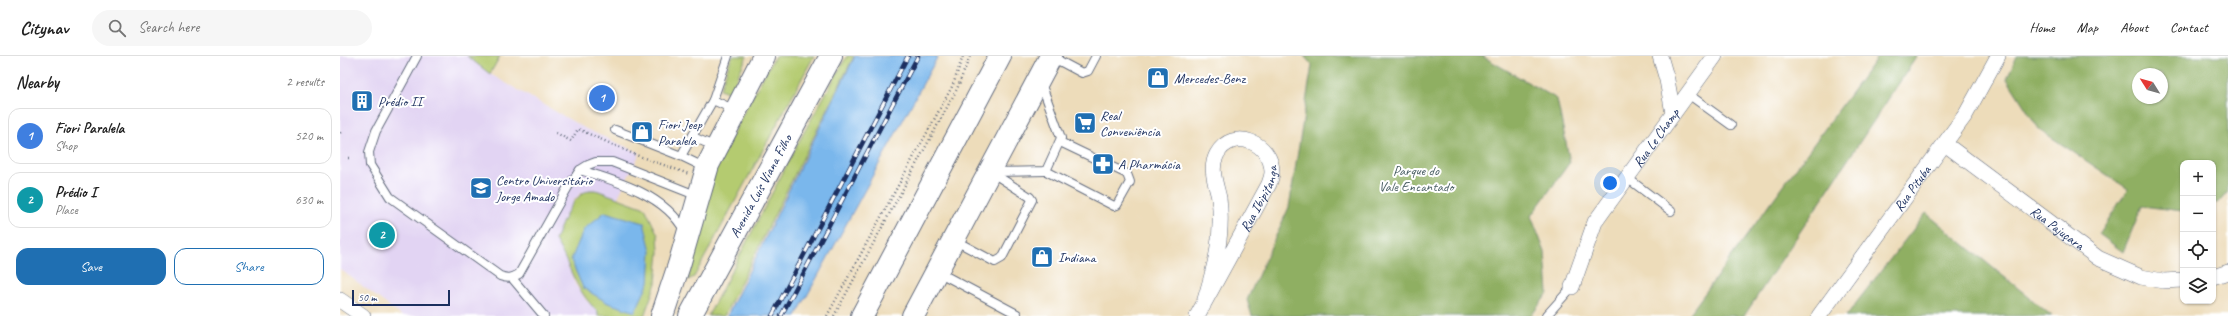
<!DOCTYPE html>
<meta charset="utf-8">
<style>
:root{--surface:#fff;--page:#f6f6f6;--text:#222;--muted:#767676;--line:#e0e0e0;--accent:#1f6fb2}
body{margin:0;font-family:Caveat,sans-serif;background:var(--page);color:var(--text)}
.controls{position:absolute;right:12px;bottom:12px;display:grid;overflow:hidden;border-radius:8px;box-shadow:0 1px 3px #0004}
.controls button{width:36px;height:36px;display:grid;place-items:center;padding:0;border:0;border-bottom:1px solid var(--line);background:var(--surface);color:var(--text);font:20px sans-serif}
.compass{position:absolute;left:1792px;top:12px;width:36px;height:36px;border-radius:50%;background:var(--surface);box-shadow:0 1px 3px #0004;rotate:307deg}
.scale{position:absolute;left:12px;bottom:10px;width:98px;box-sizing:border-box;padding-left:4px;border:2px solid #1b2f5e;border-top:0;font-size:11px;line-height:14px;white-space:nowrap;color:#1b2f5e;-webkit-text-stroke:3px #fff;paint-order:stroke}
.you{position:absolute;left:1270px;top:127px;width:14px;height:14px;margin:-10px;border:3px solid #fff;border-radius:50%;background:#1a73e8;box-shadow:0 0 0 6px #1a73e833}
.badge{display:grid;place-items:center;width:26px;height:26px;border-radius:50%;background:var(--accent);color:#fff;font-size:13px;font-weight:700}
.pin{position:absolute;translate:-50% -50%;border:2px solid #fff;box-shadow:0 1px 4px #0006}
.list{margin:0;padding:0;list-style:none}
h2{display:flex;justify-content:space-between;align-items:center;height:52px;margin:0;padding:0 16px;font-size:17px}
h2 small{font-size:13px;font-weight:400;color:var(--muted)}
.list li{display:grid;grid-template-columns:26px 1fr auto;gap:12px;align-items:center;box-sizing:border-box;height:56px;margin:0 8px 8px;padding:0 8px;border:1px solid var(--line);border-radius:12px}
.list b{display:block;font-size:15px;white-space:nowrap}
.list p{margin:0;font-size:13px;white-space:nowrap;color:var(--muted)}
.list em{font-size:13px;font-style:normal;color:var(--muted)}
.actions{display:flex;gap:8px;padding:12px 16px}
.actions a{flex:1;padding:9px 0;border:1px solid var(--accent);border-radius:12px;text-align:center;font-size:14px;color:var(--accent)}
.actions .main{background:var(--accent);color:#fff}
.icon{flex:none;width:22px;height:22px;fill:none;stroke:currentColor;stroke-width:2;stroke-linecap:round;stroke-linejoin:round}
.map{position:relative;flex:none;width:1888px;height:260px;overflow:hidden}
header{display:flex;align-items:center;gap:24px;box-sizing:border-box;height:56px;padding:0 20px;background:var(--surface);border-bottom:1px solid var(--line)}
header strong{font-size:19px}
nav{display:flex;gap:22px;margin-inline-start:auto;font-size:14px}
.search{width:280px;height:36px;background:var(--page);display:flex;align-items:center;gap:10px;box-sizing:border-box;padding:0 14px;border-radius:22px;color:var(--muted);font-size:15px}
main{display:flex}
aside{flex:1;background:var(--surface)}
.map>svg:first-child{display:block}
.built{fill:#e2d4f3}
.green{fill:#b4cb6f;stroke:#687d66}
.forest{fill:#8faf62;stroke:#556f60;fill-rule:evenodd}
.water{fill:#7ab7ec;stroke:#4a73a5}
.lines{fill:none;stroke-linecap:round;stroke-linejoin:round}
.lane-casing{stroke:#646c7e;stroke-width:10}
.street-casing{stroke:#646c7e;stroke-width:16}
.secondary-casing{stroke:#646c7e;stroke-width:24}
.highway-casing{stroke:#646c7e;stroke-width:24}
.path{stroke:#646c7e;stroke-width:2.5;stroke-dasharray:1 3;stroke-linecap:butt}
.lane{stroke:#fff;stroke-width:8}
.street{stroke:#fff;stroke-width:15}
.secondary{stroke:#fff;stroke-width:22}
.highway{stroke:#fff;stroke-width:22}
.rail-casing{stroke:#1b2f5e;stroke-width:4.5}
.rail{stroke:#fff;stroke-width:3;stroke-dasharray:9;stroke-linecap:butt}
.labels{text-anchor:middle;stroke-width:4;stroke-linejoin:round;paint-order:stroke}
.poi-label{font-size:14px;fill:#1b2f5e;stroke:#fff;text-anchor:start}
.street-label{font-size:14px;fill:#1b2f5e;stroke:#fff}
.park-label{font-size:14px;fill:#495e63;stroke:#fff}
</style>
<header>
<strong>Citynav</strong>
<div class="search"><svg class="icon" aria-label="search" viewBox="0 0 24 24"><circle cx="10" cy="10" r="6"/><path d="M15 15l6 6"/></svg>Search here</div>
<nav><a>Home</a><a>Map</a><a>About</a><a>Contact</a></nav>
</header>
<main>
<aside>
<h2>Nearby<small>2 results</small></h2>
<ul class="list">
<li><span class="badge" style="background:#3f7fe0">1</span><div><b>Fiori Paralela</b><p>Shop</p></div><em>520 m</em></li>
<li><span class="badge" style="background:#0f9aa8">2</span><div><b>Prédio I</b><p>Place</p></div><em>630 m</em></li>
</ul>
<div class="actions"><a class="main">Save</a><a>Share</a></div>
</aside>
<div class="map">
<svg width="1888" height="260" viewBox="0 0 1888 260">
<rect width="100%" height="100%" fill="#fff"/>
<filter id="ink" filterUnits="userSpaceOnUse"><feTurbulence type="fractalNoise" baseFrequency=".025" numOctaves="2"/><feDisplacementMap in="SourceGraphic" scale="8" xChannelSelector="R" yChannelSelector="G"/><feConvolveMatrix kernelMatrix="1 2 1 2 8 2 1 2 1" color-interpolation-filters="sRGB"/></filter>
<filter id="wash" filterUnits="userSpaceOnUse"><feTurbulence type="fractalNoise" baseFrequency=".012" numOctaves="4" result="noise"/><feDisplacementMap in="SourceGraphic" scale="16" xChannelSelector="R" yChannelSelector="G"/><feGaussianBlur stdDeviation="0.9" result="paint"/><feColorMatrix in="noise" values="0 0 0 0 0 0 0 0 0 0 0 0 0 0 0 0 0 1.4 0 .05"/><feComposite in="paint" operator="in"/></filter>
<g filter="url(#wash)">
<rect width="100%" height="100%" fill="#eddcba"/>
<polygon class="built" points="0,0 127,0 150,18 246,73 300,97 277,143 256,134 241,137 234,144 215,184 224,199 235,228 246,244 258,256 258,260 62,260 0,213"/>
<g class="green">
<polygon points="127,0 160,0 150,18"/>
<polygon points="392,0 407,0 390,37 380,33"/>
<polygon points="435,0 474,0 367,197 354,221 348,224 375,114 406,52"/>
<polygon points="507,0 514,0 384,260 368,260 464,76"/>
<path d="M249,134H256L305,152L318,179L319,196L316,227L304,260H258V256C233,231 232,212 215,184C223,166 230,142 249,134Z"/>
</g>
<g class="forest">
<polygon points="964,0 1142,0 1217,43 1230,106 1191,160 1205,196 1208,237 1191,260 912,260 907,244 949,151 972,9"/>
<polygon points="1538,0 1577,0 1404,260 1348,260"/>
<path d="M1677,0H1888V136L1879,146L1873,148V107H1843V155L1802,150L1783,196L1759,178L1788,133L1699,73L1667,23ZM1798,18H1822V42H1798Z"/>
<polygon points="1586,157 1712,260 1506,260"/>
</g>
<g class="water">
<polygon points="515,0 598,0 456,260 387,260"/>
<polygon points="265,156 304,167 311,195 309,226 295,256 268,247 243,232 231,204 244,173"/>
</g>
</g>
<g filter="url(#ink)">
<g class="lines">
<g class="lane-casing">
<g id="lane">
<path d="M77,0L36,75L29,96L30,109L50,141L160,220C168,223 172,222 179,218L228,131L240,114L248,109L256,106H272L358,140"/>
<polyline points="712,1 742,17 748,15 756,0"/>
<polyline points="1348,38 1391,69"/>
<polyline points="373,44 395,54"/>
<polyline points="275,74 341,100 373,44 388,0"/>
<polyline points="353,81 376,91"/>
<polyline points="341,100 366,112"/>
<path d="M240,114C277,125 326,139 345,176"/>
<polyline points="706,115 774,150 777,149 790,126 787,118 720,86"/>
<polyline points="652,116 706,115 721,82 701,27"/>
<polyline points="1286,121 1331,155"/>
<polyline points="614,184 655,206 662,202 692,144 690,141 651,116"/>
<polyline points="598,216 677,258"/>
<polyline points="172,222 204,260"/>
<polyline points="1206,260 1232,231"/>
</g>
</g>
<g class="street-casing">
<g id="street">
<polyline points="1320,0 1327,24 1333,57"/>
<path id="s1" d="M1605,88L1758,202L1801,221L1823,225L1843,224"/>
<polyline points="1873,221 1888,216"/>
<path id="s2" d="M1232,231L1255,166L1375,0"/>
<polyline points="0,244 23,260"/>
<path id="s3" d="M857,260L929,128C930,125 932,120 932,116C932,87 893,70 877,98C869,112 876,128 879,142C884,181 874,214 863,250"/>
<path id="s4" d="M1479,260L1626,58L1658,0"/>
</g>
</g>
<g class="secondary-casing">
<g id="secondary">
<polyline points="322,260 339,209 368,109 424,0"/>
<polyline points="573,260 711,0"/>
</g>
</g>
<g class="highway-casing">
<g id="highway">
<path id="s5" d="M350,260L491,0"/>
<polyline points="522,260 660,0"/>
</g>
</g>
<g class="path">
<polyline points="0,77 2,74"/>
<polyline points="216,77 231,85 238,73 296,99 349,118"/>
<polyline points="8,102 10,102"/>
<polyline points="487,260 613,29 623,0"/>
<polyline points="494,260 617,33 630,0"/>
</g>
<use href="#lane" class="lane"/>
<use href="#street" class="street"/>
<use href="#secondary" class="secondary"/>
<use href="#highway" class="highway"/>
<g class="rail-casing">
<g id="rail">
<polyline points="432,260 568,0"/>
<polyline points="441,260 578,0"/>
</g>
</g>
<use href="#rail" class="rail"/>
</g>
</g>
<defs>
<g id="shop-square" transform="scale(1.15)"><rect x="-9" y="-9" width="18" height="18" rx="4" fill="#1f6fb2" stroke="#fff"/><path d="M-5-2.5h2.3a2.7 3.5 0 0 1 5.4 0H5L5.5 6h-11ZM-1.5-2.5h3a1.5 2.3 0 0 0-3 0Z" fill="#fff"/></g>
<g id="building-square" transform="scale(1.15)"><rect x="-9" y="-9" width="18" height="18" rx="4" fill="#1f6fb2" stroke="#fff"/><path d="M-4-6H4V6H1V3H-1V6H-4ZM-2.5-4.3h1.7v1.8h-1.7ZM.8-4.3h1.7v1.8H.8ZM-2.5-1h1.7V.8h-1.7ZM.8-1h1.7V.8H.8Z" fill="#fff"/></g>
<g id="supermarket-square" transform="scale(1.15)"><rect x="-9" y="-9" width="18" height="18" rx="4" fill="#1f6fb2" stroke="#fff"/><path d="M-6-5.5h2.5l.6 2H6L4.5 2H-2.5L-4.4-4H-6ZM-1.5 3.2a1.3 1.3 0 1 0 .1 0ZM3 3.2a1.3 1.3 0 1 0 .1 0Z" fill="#fff"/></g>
<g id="pharmacy-square" transform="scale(1.15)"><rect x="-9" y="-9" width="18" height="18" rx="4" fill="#1f6fb2" stroke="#fff"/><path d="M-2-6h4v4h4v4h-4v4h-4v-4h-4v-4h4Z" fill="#fff"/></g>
<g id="university-square" transform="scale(1.15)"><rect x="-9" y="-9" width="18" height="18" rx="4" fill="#1f6fb2" stroke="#fff"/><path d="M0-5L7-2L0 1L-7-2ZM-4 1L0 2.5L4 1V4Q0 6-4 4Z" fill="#fff"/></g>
</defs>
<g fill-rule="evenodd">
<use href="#shop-square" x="818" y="22"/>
<use href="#building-square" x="22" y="45"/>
<use href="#supermarket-square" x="745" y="67"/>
<use href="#shop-square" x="302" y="76"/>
<use href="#pharmacy-square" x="763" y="108"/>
<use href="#university-square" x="141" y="132"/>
<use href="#shop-square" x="702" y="201"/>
</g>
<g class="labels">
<g class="poi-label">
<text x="834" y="27">Mercedes-Benz</text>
<text x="38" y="50">Prédio II</text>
<text x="760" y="64">Real<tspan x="760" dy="16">Conveniência</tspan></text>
<text x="318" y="73">Fiori Jeep<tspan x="318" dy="16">Paralela</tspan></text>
<text x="778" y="113">A Pharmácia</text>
<text x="156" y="129">Centro Universitário<tspan x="156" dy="16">Jorge Amado</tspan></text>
<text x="718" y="206">Indiana</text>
</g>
<g class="street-label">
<text dy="5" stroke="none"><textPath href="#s2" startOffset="173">Rua Le Champ</textPath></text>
<text dy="5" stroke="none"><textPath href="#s5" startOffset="148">Avenida Luís Viana Filho</textPath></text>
<text dy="5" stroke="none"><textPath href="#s4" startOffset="158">Rua Pituba</textPath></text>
<text dy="5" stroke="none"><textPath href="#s3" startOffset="133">Rua Ibipitanga</textPath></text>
<text dy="5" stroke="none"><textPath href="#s1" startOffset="140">Rua Pajuçara</textPath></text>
</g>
<g class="park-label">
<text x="1076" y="119">Parque do<tspan x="1076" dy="16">Vale Encantado</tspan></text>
</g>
</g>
</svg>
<div class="controls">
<button>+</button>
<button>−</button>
<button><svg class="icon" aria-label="locate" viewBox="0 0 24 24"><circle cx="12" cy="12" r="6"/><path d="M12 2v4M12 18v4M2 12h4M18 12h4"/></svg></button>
<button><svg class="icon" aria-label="layers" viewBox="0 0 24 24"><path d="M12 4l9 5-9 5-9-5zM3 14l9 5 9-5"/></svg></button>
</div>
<svg class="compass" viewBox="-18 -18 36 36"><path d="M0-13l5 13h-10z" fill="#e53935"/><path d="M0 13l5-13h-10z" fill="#767676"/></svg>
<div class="scale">50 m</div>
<div class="you"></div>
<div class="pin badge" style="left:262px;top:42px;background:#3f7fe0">1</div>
<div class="pin badge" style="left:42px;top:179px;background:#0f9aa8">2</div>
</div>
</main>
